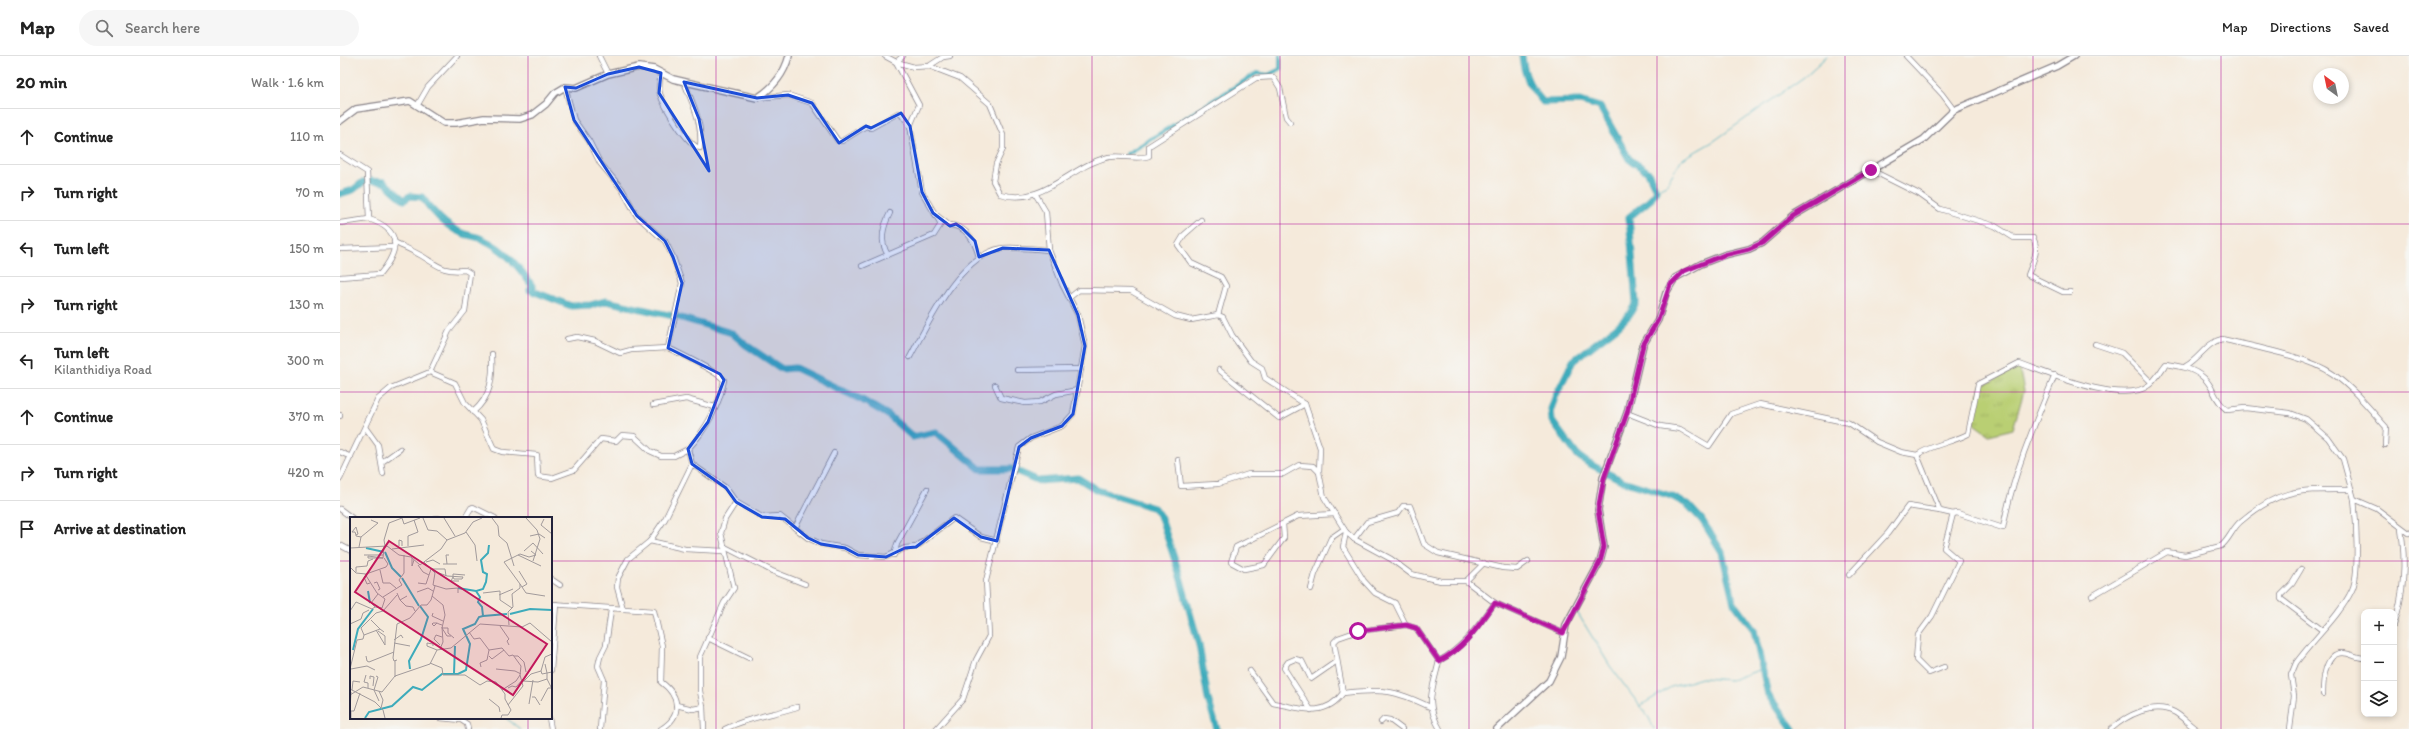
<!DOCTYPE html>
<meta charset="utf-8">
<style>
:root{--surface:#fff;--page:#f6f6f6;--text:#222;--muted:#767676;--line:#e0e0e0}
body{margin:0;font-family:Itim,sans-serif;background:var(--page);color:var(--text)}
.controls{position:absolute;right:12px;bottom:12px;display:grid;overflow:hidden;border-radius:8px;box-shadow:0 2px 6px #0003}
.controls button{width:36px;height:36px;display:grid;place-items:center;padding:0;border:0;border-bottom:1px solid var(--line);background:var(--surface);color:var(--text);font:20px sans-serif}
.compass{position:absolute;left:1973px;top:12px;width:36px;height:36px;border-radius:50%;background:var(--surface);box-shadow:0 2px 6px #0003;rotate:327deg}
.stop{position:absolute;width:12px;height:12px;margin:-9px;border:3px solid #b5179e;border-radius:50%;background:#fff}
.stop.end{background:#b5179e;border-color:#fff;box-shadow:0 1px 4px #0008}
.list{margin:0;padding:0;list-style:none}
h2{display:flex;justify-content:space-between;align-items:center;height:52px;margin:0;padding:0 16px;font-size:17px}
h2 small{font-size:13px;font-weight:400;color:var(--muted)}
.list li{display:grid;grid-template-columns:26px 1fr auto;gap:12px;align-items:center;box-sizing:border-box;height:56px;padding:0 16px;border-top:1px solid var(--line)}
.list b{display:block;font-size:15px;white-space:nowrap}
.list p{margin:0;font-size:13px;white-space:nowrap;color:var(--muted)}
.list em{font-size:13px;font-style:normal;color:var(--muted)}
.icon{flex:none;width:22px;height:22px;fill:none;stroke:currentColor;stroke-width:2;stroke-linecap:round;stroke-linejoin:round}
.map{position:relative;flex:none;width:2069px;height:673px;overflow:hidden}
header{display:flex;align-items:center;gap:24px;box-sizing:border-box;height:56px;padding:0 20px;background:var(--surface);border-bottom:1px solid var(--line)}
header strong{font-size:19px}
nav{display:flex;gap:22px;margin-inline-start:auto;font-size:14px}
.search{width:280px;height:36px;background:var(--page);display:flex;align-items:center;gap:10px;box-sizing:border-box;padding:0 14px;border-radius:22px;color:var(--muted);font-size:15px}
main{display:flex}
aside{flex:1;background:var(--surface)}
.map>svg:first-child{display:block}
.grass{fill:url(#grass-tufts);stroke:#6e7857}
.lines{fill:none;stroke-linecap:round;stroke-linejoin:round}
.stream{stroke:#3dabbb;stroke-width:1}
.canal{stroke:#3dabbb;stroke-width:4}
.river{stroke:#3dabbb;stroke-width:7}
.minor-casing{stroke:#8c868b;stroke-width:6}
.tertiary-casing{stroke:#8c868b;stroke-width:8}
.minor{stroke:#fff;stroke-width:4.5}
.tertiary{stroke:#fff;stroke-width:5.5}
.route{stroke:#b5179e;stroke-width:5}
.marked{fill:#1d4ed8;fill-opacity:0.2;stroke:#1d4ed8;stroke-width:3;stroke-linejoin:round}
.grid{fill:none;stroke:#b5179e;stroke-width:1;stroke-opacity:0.55}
.inset-river{fill:none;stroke:#3dabbb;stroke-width:2}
.inset-road{fill:none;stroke:#a19a9b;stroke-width:1}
.view{fill:#c2185b;fill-opacity:0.15;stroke:#c2185b;stroke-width:2}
.inset-edge{fill:none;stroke:#22223b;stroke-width:2}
</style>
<header>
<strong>Map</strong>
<div class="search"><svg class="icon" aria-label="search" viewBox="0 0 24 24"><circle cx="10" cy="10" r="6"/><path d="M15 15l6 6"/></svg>Search here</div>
<nav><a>Map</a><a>Directions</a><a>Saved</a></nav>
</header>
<main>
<aside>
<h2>20 min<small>Walk · 1.6 km</small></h2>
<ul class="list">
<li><svg class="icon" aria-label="ahead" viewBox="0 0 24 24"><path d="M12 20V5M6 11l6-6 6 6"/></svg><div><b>Continue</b></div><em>110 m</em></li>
<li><svg class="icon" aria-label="right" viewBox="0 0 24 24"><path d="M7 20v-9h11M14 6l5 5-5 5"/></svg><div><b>Turn right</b></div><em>70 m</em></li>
<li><svg class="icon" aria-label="left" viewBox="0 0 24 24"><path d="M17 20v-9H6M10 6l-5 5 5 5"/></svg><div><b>Turn left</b></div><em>150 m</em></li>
<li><svg class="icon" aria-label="right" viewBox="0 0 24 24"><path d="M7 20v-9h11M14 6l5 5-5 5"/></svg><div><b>Turn right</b></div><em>130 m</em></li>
<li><svg class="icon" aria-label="left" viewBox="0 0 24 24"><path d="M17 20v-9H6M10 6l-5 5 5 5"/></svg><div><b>Turn left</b><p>Kilanthidiya Road</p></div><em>300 m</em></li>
<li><svg class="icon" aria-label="ahead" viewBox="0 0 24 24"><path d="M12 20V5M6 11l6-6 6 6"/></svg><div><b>Continue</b></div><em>370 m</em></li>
<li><svg class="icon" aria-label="right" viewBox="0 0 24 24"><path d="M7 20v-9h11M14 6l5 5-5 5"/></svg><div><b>Turn right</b></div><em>420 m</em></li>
<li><svg class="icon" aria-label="arrive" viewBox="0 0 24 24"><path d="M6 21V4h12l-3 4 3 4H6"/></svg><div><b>Arrive at destination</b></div></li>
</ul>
</aside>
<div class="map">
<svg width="2069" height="673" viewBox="0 0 2069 673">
<defs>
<pattern id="grass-tufts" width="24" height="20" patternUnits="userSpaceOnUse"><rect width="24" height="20" fill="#b9cf73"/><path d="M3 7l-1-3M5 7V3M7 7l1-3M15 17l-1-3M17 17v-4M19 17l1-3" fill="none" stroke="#9fb164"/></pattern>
</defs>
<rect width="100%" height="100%" fill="#f6f6f2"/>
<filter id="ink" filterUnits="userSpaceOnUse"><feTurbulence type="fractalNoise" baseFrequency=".025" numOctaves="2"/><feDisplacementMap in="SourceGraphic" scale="8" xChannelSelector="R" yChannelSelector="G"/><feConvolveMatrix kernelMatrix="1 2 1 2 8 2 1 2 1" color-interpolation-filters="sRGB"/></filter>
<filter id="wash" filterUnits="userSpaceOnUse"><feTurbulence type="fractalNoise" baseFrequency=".012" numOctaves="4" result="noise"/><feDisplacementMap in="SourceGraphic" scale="16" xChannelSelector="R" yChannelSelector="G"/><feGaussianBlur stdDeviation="0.9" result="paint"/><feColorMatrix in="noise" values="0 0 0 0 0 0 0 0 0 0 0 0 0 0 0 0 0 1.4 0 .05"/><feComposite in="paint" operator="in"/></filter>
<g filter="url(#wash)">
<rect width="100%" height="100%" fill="#f5eadb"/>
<polygon class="grass" points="1679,311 1684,335 1673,373 1649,379 1634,368 1640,331"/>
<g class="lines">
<g class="stream">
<polyline points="1316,134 1326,129 1341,104 1374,85 1464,21 1487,0"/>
<polyline points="1237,556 1270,610 1309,662 1314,673"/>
<polyline points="1300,650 1331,631 1362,622 1391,624 1422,613"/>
<polyline points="166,662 180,673"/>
</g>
<polyline class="canal" points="787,98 917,17 928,19 940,13 940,0"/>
<g class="river">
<path d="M1182,0C1184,20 1190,31 1203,46L1240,45L1260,51L1289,103L1308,116L1316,134L1310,144L1289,161L1296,247L1289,259L1277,271L1233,305L1216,339L1211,353L1212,365L1237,399L1248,407L1283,425L1331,440L1348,449L1362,464L1382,496L1394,547L1414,574L1428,639L1453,673"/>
<path d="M30,125L44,126L64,144L70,140L82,141C90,153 107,172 122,177C128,180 136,180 142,183C165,193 179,211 193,231L190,234L231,250L251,249L266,245L333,260"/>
<polyline points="0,138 13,134 23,126"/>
<polyline points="338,261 392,277 406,289 442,313 455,312 522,344 548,359 573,381 596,376 640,413 671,413"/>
<polyline points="674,414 699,425 738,422 757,434 814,452 821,462 839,517 859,589 868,643 877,673"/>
</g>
</g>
</g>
<g filter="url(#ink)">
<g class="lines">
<g class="minor-casing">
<g id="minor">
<polyline points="259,0 268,18"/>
<path d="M545,0L556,6L574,11L589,10L620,22L650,48L663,79V93L656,108L653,125L660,138C703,151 729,110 769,101C782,99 797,104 809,100V90L916,22L933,21L940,32L946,61L950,66"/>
<polyline points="1566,0 1602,38 1614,54"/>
<polyline points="589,10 603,1 610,0"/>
<path d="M321,17C320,23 318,32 320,38C324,50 348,90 360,92C363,68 353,48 344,26"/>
<path d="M225,31L234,64L249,85L260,107L282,133L297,160L325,185L333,201L342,227L328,292C339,297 379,317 384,324C380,349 365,375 348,393L352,408L325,463L310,485L288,503L278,522L277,531L283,553"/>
<polyline points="417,42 448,39 472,47 498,85 502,85 526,70 531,72 558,57 561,57 570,70"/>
<polyline points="77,50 88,31 117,0"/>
<path d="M0,99L27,116L29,163C62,174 60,194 40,218L0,221"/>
<path d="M1531,114L1579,138L1600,153L1655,170L1674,182H1693C1700,193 1692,208 1688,219L1723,236H1730"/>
<path d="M595,158L609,169C627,170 635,185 639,201"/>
<polyline points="861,164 844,179 838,189 851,207 881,221 886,230 878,259"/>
<polyline points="0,167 29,163"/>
<polyline points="0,193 53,191"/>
<path d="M548,199C539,185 543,171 550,157"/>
<polyline points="522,210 594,179 601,168 582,136 570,70 579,49 556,6 563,0"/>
<polyline points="729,242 739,234 791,235 835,260 851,264 878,259 883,261 892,279 911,305 922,312 925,322 965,348 980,392 979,416 984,441 1006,476 1014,483 1027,466 1058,457 1063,450 1070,450 1084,488 1098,497 1163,512 1177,513 1188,505"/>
<polyline points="227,283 237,281 255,285 280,297 291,294 328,292"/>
<polyline points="1755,288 1782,297 1811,326"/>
<path d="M570,301C589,266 620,198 663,192C678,191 695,193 709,194"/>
<path d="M1846,310C1859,303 1867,286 1882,283C1914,291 1967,300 1993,318C2013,332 2030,353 2046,371L2045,389"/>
<polyline points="677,314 741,313"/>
<polyline points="879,314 939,362 965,348"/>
<polyline points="90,316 115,327 125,347 141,364 154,393 162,396 197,399 198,420 212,422 234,414 261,383 276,385 282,379 294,380 310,395 321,400 334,400 348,393"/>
<polyline points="655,329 661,342 685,347 700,346 716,338 738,334"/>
<polyline points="313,349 346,343 375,351"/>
<path d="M133,356C152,340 153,321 152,298"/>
<path d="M1287,357L1320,370L1340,373L1369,390L1391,358L1420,348L1509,367L1537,386L1561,396L1577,399C1593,388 1611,387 1628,378L1638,328L1679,307C1708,317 1783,350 1809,329C1816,324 1821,314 1826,308C1840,310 1853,312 1864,322C1874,331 1874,344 1887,354L1905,352L1950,357L1966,363L1988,382L2003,403L2014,443"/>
<polyline points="0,359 0,360"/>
<polyline points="25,371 38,389 43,418"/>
<polyline points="0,396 11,401"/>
<polyline points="1577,399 1600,455 1613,458 1604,492 1619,505 1592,560 1578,579 1576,604 1589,617 1604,611"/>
<polyline points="838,404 841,430 878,428 909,418 943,418 959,409 973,410 979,416"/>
<polyline points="42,406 60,393"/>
<polyline points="352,408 386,432 396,446 422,461 440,460 455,472 494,397"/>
<path d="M0,423L38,343L51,332L90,316L109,275L125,255L130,217L125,214C103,216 100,211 82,200C73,195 64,191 54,186"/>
<polyline points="0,453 12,462"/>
<path d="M1613,458L1617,457L1663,472C1673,418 1694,369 1715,319"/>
<polyline points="97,462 98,462"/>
<polyline points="125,462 131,452 133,451 155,462"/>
<polyline points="943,468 944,482 924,509 904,513 891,506 896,491 958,460 995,458"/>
<polyline points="455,472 468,482 481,488 505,492 518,499 546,501 565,492 576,491 614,462 641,481 657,485"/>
<polyline points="1006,476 1003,491 1024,525 1035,537 1055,547 1066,569"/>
<polyline points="1014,483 1051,503 1071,518 1101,525 1126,525 1144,507"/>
<polyline points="310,485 345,493 384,495"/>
<polyline points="0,489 11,495"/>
<polyline points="383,490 432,515 465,528"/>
<polyline points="554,499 557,488 587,433"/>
<polyline points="1961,513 1952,528 1941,539 1941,543 1982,574"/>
<polyline points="1509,519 1548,477 1568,450 1600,455"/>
<polyline points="211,523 220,529"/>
<polyline points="1126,525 1155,547 1223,577"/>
<polyline points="971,533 975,518 991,482 1004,473"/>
<path d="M1752,540L1827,496L1845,499L1881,490C1889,484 1892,473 1900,466C1941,431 1961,434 2012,434"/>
<path d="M211,548L314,555L322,590L321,626C340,640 343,660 321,673"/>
<path d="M2054,569C2064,538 2066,505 2061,473"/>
<polyline points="368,582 409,602"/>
<path d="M1099,605C1123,592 1139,569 1155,547"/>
<polyline points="211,614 216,548"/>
<path d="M910,615L933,647C960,652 984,663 1003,637"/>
<path d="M1983,638C1983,627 1984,596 2003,597C2010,597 2016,602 2024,602"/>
<polyline points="336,649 353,653 363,651"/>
<path d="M1090,651C1053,633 1043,633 1003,637L994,586L998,582L1018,575L1066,569L1076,572L1099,605C1093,633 1084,646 1100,673"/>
<polyline points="971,654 944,612 948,606 955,603 962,605 971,623 997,605"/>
<polyline points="100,662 121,664 127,668 128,673"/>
<polyline points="209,662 211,673"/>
<polyline points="1041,666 1044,663 1050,664 1062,673"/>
<polyline points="260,673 264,624 258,610 260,601 266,589 271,554"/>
<polyline points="364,673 363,651 360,635 360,601 384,547 394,532 381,477 385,463 396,446"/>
<path d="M385,673C408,661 433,659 457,651"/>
<polyline points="596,673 623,643 636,604 649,580 646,525 679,391 691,382 722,370 733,358 745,290 738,259 722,228 709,194 706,156 696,139"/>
<path d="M1771,673C1786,660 1813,645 1834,656C1842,660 1848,668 1856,673"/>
<path d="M1950,673L1954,640L1951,619L1956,607C1973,583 1999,561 2012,534C2020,518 2016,462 2014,443L2037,453L2069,477"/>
</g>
</g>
<g class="tertiary-casing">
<g id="tertiary">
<path d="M0,65L16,53L70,45L104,67H116L144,62L180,63L192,59L206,48L215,37L225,31L236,32L268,18L299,11L314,13L333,23L350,27L417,42C433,32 444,19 449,0"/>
<polyline points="1157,673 1209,625 1221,601 1226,569 1260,506 1264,491 1258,454 1263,422 1287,357 1303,289 1318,264 1326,237 1335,222 1361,208 1384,199 1409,193 1422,187 1453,160 1584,83 1614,54 1717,10 1734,0"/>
</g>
</g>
<use href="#minor" class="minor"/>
<use href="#tertiary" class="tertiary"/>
</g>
</g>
<g class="lines" filter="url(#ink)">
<path class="route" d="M1018,575L1066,569L1076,572L1099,605C1124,593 1139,569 1155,547L1223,577L1260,506L1264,491L1258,454L1264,422L1287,357L1303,289L1318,264L1330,229L1344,215L1384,199L1409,193L1422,187L1453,160L1531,114"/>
</g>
<path class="marked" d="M299,11L321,17L319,37L369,115L359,63L344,26L417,42L448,39L472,47L499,87L526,70L531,72L561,57L570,70L582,136L593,157L610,170L616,168L622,172L635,185L639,201L663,192L709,194L738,259L745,290L733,358L722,370L691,382L679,391L657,485L641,481L614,462L576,491L565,492L546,501L518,499L505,492L481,488L468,482L445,463L422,461L396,446L386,432L352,408L348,393L368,366L384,324L380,318L328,292L342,227L333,201L325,185L297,160L234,64L225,31L236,32L268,18Z"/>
<path class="grid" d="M188,0V462M376,0V673M564,0V673M752,0V673M940,0V673M1129,0V673M1317,0V673M1505,0V673M1693,0V673M1881,0V673M0,168H2069M0,336H2069M0,505H11M211,505H2069M188,662V673"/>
<g transform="translate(10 461)">
<rect width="202" height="202" fill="#f5eadb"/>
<path class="inset-river" d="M16,31L34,35M35,35L42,51L51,60M52,61L69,89M108,71L126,74M18,74L20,86M160,97L180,92L202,93M133,99L157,97M3,133L8,112L23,92M60,152L59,144L71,122L78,100L70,89M104,156L105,129M15,201L19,195L42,189L63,170L72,173L92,157H108L116,153L120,127L113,112L125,107L129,100L133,99L132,90L128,85L130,80L126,74L133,72L136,65L137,57L133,55L131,43L138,36L139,28"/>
<path class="inset-road" d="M52,1L54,7L70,1M73,1L78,13L87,14L97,23M94,1L105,19M142,1L148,9L149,19L157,26L164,49M176,1L187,13L190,22L183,44M194,2L191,8L202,17M116,15L125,28L127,44M6,18L8,17L6,10L2,15H5L6,18V19L11,20L9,30M180,19L189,17L195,21M11,20L28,6L21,3M35,29L34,23L39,6L52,1M49,29V23L52,24V29M58,29V19L68,15L64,3M0,31L37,29L49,38L61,40L70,48L91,32L97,23L115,16L123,5L132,1M42,32L74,28M174,34L183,26L193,37M14,38H33M168,38L191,49M33,41H18V39L33,41L34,29M62,41V49L64,43M74,45L85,56L83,68L96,72L108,71V76M76,45L83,43L90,47M93,47H107M97,47L96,38H99M68,48L73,55L79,58M0,50L6,56L16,57L36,50L38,47L34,41M30,53L33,66H40L46,71M84,54L97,59L113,60L112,62H104L103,60M169,54L177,67L172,70M6,55V50L17,49L18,44L23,42M15,57L27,76L35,82L32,91L25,90M16,59L14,60L17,67L20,66M103,60L101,64H109M103,60V57L115,58M24,66L27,65L30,72L28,73M68,66L76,67L81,52H95L96,59M170,67L176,76L195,79M67,75L78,71L83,74M47,76L50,83L57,79M133,76L150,74V83L162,91M149,78L163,72M82,79L93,88L95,98L92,111H98V116L104,121M33,80L52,68L49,63L54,56V38M50,83L56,89L63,90L65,94M0,94L6,85L22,92L25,90L21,86L28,77M83,96L82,99L93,104M21,103L30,112M87,106L84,109L82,107L83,106H87L89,107L92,108M0,107L11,102L13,96L19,93M159,108L158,95L163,90L162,77L170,71V67L154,45L170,37L179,40L186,38L181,34M150,109L159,122L157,124L159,128M92,111L97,119H101M26,113L35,128V119L28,114M119,115L124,122L130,121L139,133L152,131L159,139L163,138L171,149L170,158M14,118L30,112L34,115M44,123L51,118L53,121M44,126L60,129M90,128L84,122L86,118L92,120M83,129V127L77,126V129L87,133M90,132L93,125L92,110M16,139L17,144L19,145L44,135M139,139L142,142L154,133M164,139H168L174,145L176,155M47,143L44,144L43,141L47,107L60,101L71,88H77L81,83L85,69M80,146L92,151L93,158H115L130,168L137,164L146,165L155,177V182L161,193L158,198H152L151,201M131,150L130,146L137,143L139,133M0,152L7,123L13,122L14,118L11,111L26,96L33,94L47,78M1,152L17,149L25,153M146,152L165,154L171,157M191,154L195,140L202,137M191,154L192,157L197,156L195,147M202,155L197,156V162L202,172M16,158L14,165L18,166V171M26,159L28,160L24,173L29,184M45,160V144M20,162V159L24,160L23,169M173,164L188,165L197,162M174,164L181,157L191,154M158,171L162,169L166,170L173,162M0,172L25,185L33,193L35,201M2,173L3,164L10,165M152,173L166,164L170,158L173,169L158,188M29,174L33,183L31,191M0,178L13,170L32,175L45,159L80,147L87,133L101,131L130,107L172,110L180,106L202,125M182,180H185L190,188M139,182L149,190L150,195M191,184L198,171H201M179,187L183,163M0,193L1,175M1,201V194H4L10,176"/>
<path class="view" d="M39,24L197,127L163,178L5,75Z"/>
<rect width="202" height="202" class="inset-edge"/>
</g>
</svg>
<div class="controls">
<button>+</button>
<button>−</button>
<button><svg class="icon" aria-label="layers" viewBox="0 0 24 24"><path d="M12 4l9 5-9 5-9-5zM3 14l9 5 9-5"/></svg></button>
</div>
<svg class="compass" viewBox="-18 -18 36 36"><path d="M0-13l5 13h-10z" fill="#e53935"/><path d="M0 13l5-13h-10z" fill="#767676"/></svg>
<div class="stop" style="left:1018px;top:575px"></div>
<div class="stop end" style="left:1531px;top:114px"></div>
</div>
</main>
